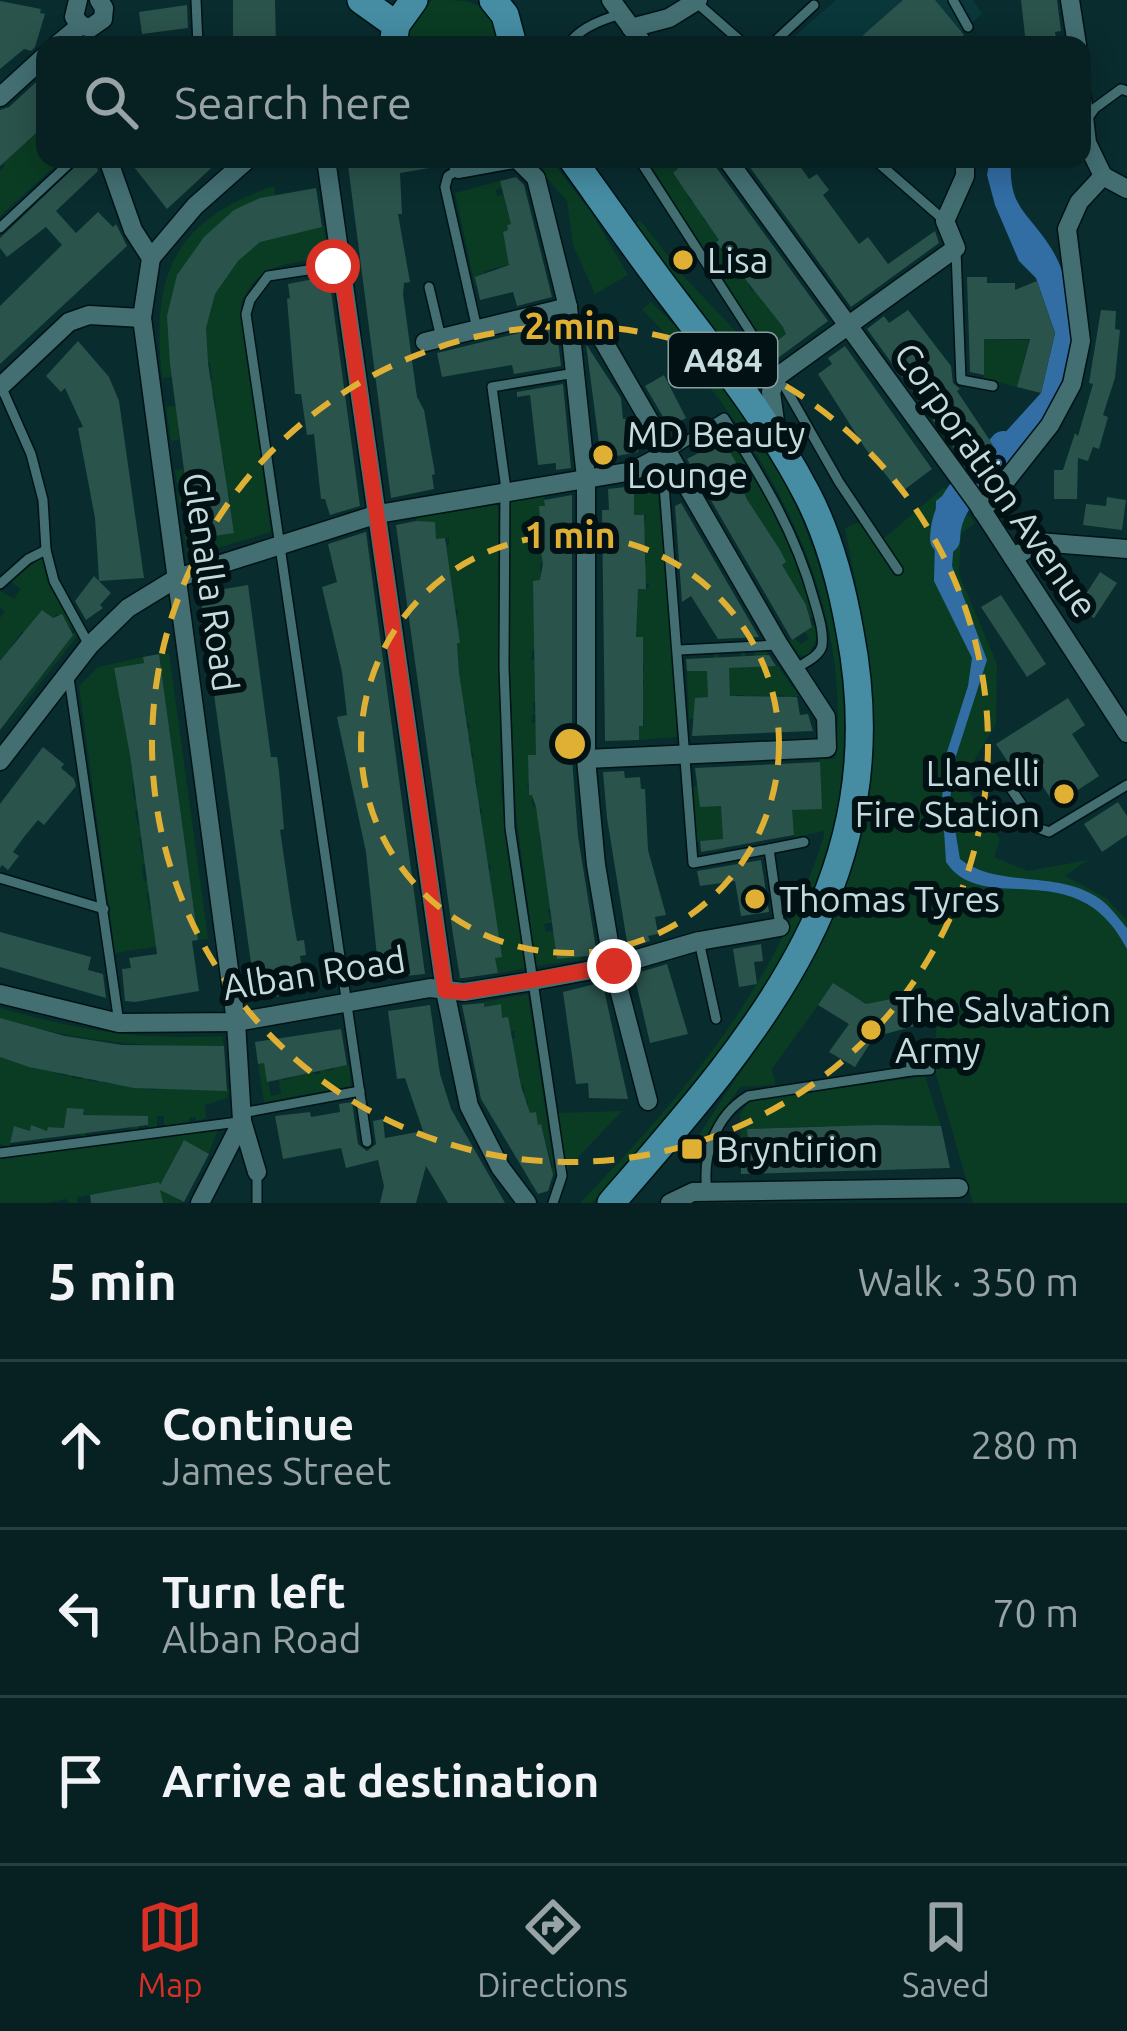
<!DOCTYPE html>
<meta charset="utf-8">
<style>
:root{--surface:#072123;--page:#152e30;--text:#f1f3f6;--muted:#98a3a6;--line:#283e41;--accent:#d93025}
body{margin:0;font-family:Ubuntu,sans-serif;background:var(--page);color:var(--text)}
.stop{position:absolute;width:36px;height:36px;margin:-27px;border:9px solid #d93025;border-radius:50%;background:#fff}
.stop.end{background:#d93025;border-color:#fff;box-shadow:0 3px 12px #0008}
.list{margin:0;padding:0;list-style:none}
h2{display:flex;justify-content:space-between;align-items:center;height:156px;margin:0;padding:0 48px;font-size:51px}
h2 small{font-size:39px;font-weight:400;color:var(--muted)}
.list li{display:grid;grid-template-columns:78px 1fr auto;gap:36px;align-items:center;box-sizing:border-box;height:168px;padding:0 48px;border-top:3px solid var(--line)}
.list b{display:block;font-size:45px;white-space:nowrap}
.list p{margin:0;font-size:39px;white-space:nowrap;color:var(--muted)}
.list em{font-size:39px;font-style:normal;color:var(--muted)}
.icon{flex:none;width:66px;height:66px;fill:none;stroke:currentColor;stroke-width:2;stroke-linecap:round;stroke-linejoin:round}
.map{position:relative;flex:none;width:1127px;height:1203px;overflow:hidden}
.search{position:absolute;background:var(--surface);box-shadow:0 6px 30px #0003;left:36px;right:36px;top:36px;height:132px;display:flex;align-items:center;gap:30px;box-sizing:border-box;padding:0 42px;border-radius:24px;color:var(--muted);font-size:45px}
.sheet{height:660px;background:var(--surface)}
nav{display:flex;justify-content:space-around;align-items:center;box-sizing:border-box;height:168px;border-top:3px solid var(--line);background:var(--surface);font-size:33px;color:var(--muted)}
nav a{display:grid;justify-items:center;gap:6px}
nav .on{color:var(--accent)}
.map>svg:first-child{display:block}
.built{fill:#09373a}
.green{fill:#0a3c23;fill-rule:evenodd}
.water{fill:#326da4}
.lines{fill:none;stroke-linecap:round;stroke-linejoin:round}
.river{stroke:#326da4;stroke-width:30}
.building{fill:#2a534b}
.service-casing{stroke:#001315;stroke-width:12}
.minor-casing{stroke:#001315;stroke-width:21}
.primary-casing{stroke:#001315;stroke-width:30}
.service{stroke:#436f73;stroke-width:9}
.minor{stroke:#436f73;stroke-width:18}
.primary{stroke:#468da3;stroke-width:27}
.route{stroke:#d93025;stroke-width:15}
.ring{fill:none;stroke:#dfb034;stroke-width:6;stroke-dasharray:21 15}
.poi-dot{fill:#dfb034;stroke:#021214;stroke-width:4.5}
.labels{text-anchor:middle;stroke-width:12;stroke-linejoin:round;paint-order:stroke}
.shield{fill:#021214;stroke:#8a9fa1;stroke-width:3}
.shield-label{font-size:33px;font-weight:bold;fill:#c5dbdd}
.poi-label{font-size:36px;fill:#c5dbdd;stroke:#021214;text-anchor:start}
.street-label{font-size:36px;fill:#c5dbdd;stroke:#021214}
.centre{fill:#dfb034;stroke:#021214;stroke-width:6}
.ring-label{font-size:36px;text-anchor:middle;font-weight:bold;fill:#dfb034;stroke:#021214;stroke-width:12;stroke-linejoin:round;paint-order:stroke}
</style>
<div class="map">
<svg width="1127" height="1203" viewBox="0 0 1127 1203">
<rect width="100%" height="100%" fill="#092c2f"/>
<polygon class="built" points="836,0 973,0 982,14 947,45 785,45"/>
<g class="green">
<path d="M432,0C477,0 486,0 501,45H404L408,23Z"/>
<polygon points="45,113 45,159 63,159 0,216 0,171 5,166 0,159 15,132 26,143 31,138 21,127"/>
<polygon points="530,159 550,159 591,212 628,275 595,294 573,245 567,201"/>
<path d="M646,159L688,162L673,174L681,184L703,185L688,197L693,203L709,192L720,206L703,219L708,224L724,212L736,228L716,241C730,260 743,263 766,271L748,284L752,291L771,278L799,315L783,327L787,333L768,348Z"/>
<polygon points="500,181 502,188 496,190 497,196 512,192 514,199 505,202 509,217 516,215 518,221 507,225 508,230 503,232 507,254 526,260 484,271 486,283 475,286 455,193"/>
<path d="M274,186L275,196L316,227L324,226L328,257C287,265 258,261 241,305L271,532L188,557L184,534L192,532L194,546L215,542V536L234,533L232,518L214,521L212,509L231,506L229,492L211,494L209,488L187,491L188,504L180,506L175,470L183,469L185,483L225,472L223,456L205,458L200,424L178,428L179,440L171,441L166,407L175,406L178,421L197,419V411L216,408L214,393L197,395L195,382L212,380L210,363L170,364L171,377L162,378C151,276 172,221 274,186Z"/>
<polygon points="640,220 687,280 748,344 741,355 748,364 760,360 768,371 739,363 635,223"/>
<path d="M651,302C831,472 911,744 779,967C728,1053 659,1129 592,1203H580C688,1091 775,987 824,836V831L794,837L793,824H783V839L778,825L742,840L738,848L737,832L723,834L725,849L710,852L709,840L696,842L692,787L699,786L701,807L720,789L722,809H821L819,759H835C856,590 756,426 642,309Z"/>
<polygon points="984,324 988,324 989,339 1029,340 1017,387 984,378"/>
<polygon points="726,431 795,549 817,625 817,639 808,656 799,655 790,641 795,638 800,644 809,639 805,631 816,624 812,617 802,623 798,616 809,610 805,604 787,602 800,594 798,590 784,597 771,571 786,562 737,507 748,499 745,495 734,502 732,497 743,490 740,484 728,491 726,487 741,479 723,440 701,449"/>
<polygon points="656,476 673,642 678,737 639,740 639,726 644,725 644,719 624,719 643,693 623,685 643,685 644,680 623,671 644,671 644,665 623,665 643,642 642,637 623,637 623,589 648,589 649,584 623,583 623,563 646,562 646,556 623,555 646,548 645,542 623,542 644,535 644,529 622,523 645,522 646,515 622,515 634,508 634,486"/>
<path d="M944,487L975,523L961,534L959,574L997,664L996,724L962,781L1000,840L994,857L1028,871L1088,860L1065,876L1106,898L1127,920V1203H973L935,1071L937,1005L919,1008L915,994L866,1004L833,984L772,1069L776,1085L740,1087L702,1141L697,1138C773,1019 866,904 873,757C877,679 859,603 845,528L865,520L883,539Z"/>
<polygon points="544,493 545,501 558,505 539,507 557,519 535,522 537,535 559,532 558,561 540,564 540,573 557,571 555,649 532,650 531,660 556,659 534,674 535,683 556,700 533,702 534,711 556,710 556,714 533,714 532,723 556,723 536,741 536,751 556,755 528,756 529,765 557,780 527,783 529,795 560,793 532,799 533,807 561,806 561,829 539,832 541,849 564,847 544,867 546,877 567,875 569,906 548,910 550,919 569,916 570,919 544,924 546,932 568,929 581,960 536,966 516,814 510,674 510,497"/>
<polygon points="498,500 501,791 525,968 498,974 496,966 477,960 502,956 466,889 491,886 491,879 465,882 464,875 490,871 491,865 463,868 456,818 482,814 482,808 455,812 452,790 477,787 477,780 451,783 449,761 474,757 472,751 447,754 446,747 471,742 469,737 446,740 445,733 470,728 468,722 444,726 443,718 467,714 465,709 442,713 459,666 435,661 458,658 458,651 433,647 460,642 459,637 429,619 458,615 458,609 428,612 419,548 449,545 449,538 419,541 435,531 435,523 417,524 416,517"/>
<path d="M42,557L48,583L78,635L0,735L39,679L23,667L0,668V618L5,612L0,607V591L14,599L21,589L10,581ZM42,610L53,618L57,614L75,632L42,676L11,647L22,631L35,641L32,623Z"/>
<polygon points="754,650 767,650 768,666 778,666 799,696 790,697 786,714 785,695 778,695 779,715 758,717 757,695 750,696 751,716 745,716 744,695 736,695 736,716 732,716 730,689 722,689 709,714 704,698 695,698 696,718 689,719 687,671 701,671 714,661 714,652 718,652 719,669 728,668 730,651 731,667 741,666 741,651 745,651 746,666 755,666"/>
<polygon points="169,653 208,939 198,940 159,654"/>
<polygon points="143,657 144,663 114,669 117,686 146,682 119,698 123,716 150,712 155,751 130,755 132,770 156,766 158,779 132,783 134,799 159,795 161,806 135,810 138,826 163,823 165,834 139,838 142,854 166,850 168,861 142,865 144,881 171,879 172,890 147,893 149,910 173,906 175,918 153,921 155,941 179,943 115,953 79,686 98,667"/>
<polygon points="528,994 555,1174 531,1185 529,1182 553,1167 541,1124 515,1129 536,1113 509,1116 507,1111 528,1107 528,1101 505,1104 503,1097 524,1094 524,1086 501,1090 500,1083 520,1080 520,1074 494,1077 488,1042 515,1038 515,1031 487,1034 486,1020 500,1004 484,1007 483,1002"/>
<path d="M0,1008C84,1031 135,1040 222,1036L224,1046C146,1048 75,1041 0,1018Z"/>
<polygon points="332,1053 340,1066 349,1065 351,1086 264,1102 258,1064 264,1063 271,1096 281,1094 276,1063 280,1062 283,1080 292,1078 290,1062 299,1075 305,1074 310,1059 313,1074 320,1074 318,1057 324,1056 327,1071 334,1069"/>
<polygon points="61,1056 58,1074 68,1076 71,1059 75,1060 72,1078 82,1079 85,1063 90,1064 88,1081 97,1082 100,1064 106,1064 104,1083 112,1084 150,1070 150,1090 160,1089 161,1072 165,1072 165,1089 230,1089 227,1098 205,1105 206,1118 196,1121 196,1117 189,1118 189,1123 164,1127 164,1116 157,1116 157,1128 148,1129 148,1116 138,1117 138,1130 131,1131 132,1117 87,1121 85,1137 80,1138 84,1110 68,1108 64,1128 49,1127 47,1131 32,1126 30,1131 14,1126 9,1147 0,1144 0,1057 48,1071"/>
<polygon points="925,1076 941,1126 918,1146 916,1125 890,1126 826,1152 825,1126 748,1129 748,1155 741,1155 740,1114 749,1101"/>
<polygon points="622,1111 565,1171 557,1113"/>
<polygon points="218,1129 209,1154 182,1143 160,1185 161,1190 184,1203 163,1203 152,1183 133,1186 135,1202 96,1194 77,1197 77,1203 68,1203 67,1199 47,1203 0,1203 0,1159"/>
</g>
<g class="water">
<path d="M990,159H1011C1008,209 1028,211 1051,248C1079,292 1077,365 1053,410C1038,438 1007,464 986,488L972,469L1041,393L1055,333L1036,278L1019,261L995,205L987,175Z"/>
<path d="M947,492L966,515L955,529L952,566L987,660L956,756L950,799L960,859C998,889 1058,869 1100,899C1110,906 1119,919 1127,928V949C1077,850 984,919 946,862L942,799L947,752L968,686L972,658L934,581L936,501Z"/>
</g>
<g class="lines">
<path class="river" d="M945,539C945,500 980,474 1004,446"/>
</g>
<g class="building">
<polygon points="233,0 275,0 276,45 233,45"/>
<polygon points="903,0 935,0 964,35 953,45 852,45"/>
<polygon points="1021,0 1057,0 1061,31 1055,32 1057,45 1026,45"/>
<polygon points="0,1 41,9 40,13 45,14 35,47 31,51 24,49 0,69"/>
<polygon points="187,5 188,28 142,34 139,12"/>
<polygon points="45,74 45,125 0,166 0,110 9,107"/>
<polygon points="95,159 98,171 56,211 76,233 98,212 113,227 116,224 127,246 0,364 0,306 62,245 46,227 7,257 0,248 0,238 83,159"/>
<polygon points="143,159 221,159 167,209 134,167"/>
<polygon points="368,159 434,159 435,167 400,173 402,214 398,214 410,282 404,283 403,294 417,397 424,410 435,474 432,475 434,489 391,498 348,165"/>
<polygon points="670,159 710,159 828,321 778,358 770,346 786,334 783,327 716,242 719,240 673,173 678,169"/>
<polygon points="744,159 795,159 809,179 817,174 829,190 823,195 859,244 868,237 888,264 935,231 939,243 851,307"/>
<polygon points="516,177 524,185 552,297 517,306 513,292 480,300 475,277 509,265 503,232 508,230 507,225 511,224 500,181"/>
<polygon points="316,188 322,227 260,242 238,261 215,294 206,328 208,363 234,533 215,536 216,542 194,546 170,364 167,316 177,275 204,237 234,210 260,198"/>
<polygon points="329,276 360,506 330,515 325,499 321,499 314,434 307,435 301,394 295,394 287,299 290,298 288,284"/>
<polygon points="967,277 987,277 987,283 1015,283 1015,290 1037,281 1055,333 1041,393 1017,387 1030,339 984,339 984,375 970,372"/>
<polygon points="908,310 951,366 953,383 960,389 957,391 993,445 968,468 867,329 884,316 889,323"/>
<polygon points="1101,310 1116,311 1115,329 1120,330 1115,378 1103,415 1108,417 1099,449 1093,447 1088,461 1078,458 1077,499 1054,499 1054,470 1063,470 1075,433 1078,436 1093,384 1089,383"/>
<polygon points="556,324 561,366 514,374 512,365 442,377 437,353"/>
<polygon points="78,341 109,377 119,401 144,578 99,581 111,593 100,605 103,608 86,620 75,601 94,576 99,581 98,563 95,518 78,428 83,427 65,388 61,392 46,376"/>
<polygon points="586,344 621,398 623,419 632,418 638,428 638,452 601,459"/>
<polygon points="845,346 932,469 900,493 865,448 818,374 832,364 828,358"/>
<polygon points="664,375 686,418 669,427 645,386"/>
<polygon points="563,384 571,468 556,470 556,463 538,465 530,395 517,397 517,392"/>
<polygon points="723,440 738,466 742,478 738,480 748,501 780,550 786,562 782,565 806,605 812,627 792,640 687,459"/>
<polygon points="634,486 634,515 644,515 646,589 638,589 636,637 643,637 643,726 639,726 639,740 605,741 602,510 609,510 608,489"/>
<polygon points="572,495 572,759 578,836 597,955 557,959 536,807 532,795 529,795 528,755 536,755 533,581 540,580 543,563 535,521 540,521 539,506 545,506 544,500"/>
<polygon points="1107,497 1126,500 1122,530 1083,525 1086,504 1106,506"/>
<polygon points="681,503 759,637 718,639 691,596 682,602 675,506"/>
<polygon points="416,521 435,522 436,539 445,538 460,643 457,643 459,673 502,957 495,958 498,973 464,978 460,978 453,935 396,525"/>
<polygon points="366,532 425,974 405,976 404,972 379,975 366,852 337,717 347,715 342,672 322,587 337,582 328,544"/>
<polygon points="1100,572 1117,583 1094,618 1077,608"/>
<polygon points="222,582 224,589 248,585 271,757 277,757 279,771 284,829 280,830 292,913 297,941 304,940 306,955 300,956 304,984 279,988 280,996 256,1000 199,585"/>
<polygon points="1001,595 1046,664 1027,677 981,607"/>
<polygon points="42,610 53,618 62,614 73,635 0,730 0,661"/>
<polygon points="159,654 198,940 192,941 199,991 135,1002 125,1001 122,969 131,968 129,958 157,954 130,755 114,668 144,663 143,657"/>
<polygon points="769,655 776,666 729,668 730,696 797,697 800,715 808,714 813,731 692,736 695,698 708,697 707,671 687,671 686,659"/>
<polygon points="1068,698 1085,725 1072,734 1099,776 1055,805 1027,762 1014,771 996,744"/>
<polygon points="43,747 64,764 61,768 74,779 76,786 44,825 38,820 24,837 13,852 19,856 8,870 2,865 0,868 0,804"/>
<polygon points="820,762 822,809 792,810 794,835 701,852 700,841 723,839 721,806 700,807 695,768"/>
<polygon points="624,771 625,778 640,777 641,789 645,789 648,850 666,915 655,917 658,934 648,936 650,941 628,948 607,818 603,772"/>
<polygon points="1118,802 1127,816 1127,835 1102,852 1084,824"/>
<polygon points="761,860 769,912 741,916 735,881 700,886 697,871"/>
<polygon points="0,932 91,957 88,970 103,974 106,998 0,967"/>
<polygon points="761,944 763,961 754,962 757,984 739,987 733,949"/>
<polygon points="667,964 688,1034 650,1043 634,974"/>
<polygon points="603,982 605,994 628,1099 589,1098 588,1083 576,1084 563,992"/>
<polygon points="833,983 866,1004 916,994 922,1024 874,1037 855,1067 829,1052 849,1024 818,1005"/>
<polygon points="484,1003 484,1007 501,1004 502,1018 508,1017 521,1086 530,1113 536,1112 538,1125 541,1124 553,1175 548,1191 538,1194 481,1099 462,1005"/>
<polygon points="430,1005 440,1074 451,1109 505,1203 448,1203 426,1166 416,1203 380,1203 384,1186 378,1160 346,1168 341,1148 283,1159 275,1116 310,1112 311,1117 340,1112 339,1104 352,1102 358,1144 367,1151 376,1144 373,1121 383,1119 385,1138 423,1131 405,1078 397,1079 388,1011"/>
<polygon points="0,1018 65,1036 122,1045 224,1046 227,1091 134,1088 29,1067 0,1057"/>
<polygon points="341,1029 347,1065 267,1082 264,1063 258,1064 255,1042"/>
<polygon points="67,1108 84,1109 83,1115 148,1116 148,1125 10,1143 14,1126 30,1131 31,1125 47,1131 48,1127 64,1128"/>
<polygon points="877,1125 941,1126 950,1168 741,1174 741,1155 732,1155 731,1141 748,1140 747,1129"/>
<polygon points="184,1140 209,1154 184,1202 160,1190 163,1203 91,1203 90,1195 159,1182 160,1185"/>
</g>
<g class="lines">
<g class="service-casing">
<g id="service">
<polyline points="196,0 198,45"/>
<polyline points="953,0 968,27"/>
<polyline points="696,2 745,45"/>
<path d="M568,45C579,28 603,19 622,14"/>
<polyline points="771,45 814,5"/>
<polyline points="1086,121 1095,108 1121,89 1127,91"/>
<polyline points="639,159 773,367"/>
<polyline points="874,159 945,221"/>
<polyline points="458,170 448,176 445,187 477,329"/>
<polyline points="0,228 74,159"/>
<polyline points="956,251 961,380 993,386"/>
<polyline points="341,265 268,276 250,300 246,314 367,1142"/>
<polyline points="429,287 441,338"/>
<polyline points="1,386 31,454 43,500 46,550 54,581 89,645"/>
<polyline points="785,387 839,482 898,570"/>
<polyline points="0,584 28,559 46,550"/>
<polyline points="679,650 779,645"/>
<polyline points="69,678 119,1023"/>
<polyline points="1007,783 1038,828 1049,832 1127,785"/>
<polyline points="769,849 804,842"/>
<polyline points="0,878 104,909"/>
<path d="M780,927L769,849L693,863L663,472L669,452L724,418C761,476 796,533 814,600C818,614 824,631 822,646C819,657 804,663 795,669"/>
<polyline points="699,941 716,1019"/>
<polyline points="910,1049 911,1071 930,1070"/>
<polyline points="242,1113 360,1091"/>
<polyline points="0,1153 238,1122"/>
<path d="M707,1192C702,1155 715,1116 748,1096L911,1071"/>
<polyline points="257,1203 257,1172"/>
<polyline points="553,1203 562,1176 510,828 504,667 505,482 492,387 575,373"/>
</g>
</g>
<g class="minor-casing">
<g id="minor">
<polyline points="78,0 74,17 81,25 90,28 103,19 104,8 99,0"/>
<polyline points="611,0 644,45"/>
<polyline points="1070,0 1077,45"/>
<polyline points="631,28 669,18 698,0"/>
<polyline points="57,45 81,25"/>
<polyline points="0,97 45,56"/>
<polyline points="1082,99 1087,143 1103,176"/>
<polyline points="108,159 133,230 151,258 142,318 236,1022 242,1121 257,1172"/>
<polyline points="326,159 445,991 469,1106 500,1167 527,1203"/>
<polyline points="517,159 536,178 568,307 586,478 586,759 596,865 613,966 648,1101"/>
<polyline points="727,159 978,504 1127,733"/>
<polyline points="459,169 514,159"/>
<polyline points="1103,176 1127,189"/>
<polyline points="151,258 195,206 248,159"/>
<polyline points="570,330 589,329 601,337 779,645 826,717 827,748 586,759"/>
<polyline points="425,342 568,307"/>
<polyline points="729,368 763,379 778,376 956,248 945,221 965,176 965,159"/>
<polyline points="0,387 69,322 89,315 142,318"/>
<polyline points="776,429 771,392 778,376"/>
<polyline points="982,511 1050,425 1072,384 1081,341 1067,229 1079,202 1103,176"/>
<polyline points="1013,558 1038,542 1127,549"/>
<polyline points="0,761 90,645 128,608 177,578 378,514 633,471 669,452"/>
<polyline points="0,994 119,1023 236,1022 430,988 464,992 533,981 613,966 699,941 780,927"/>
<polyline points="200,1203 242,1121"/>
<polyline points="670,1203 693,1192 959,1188"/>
</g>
</g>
<g class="primary-casing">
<g id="primary">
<polyline points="361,0 396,25"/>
<polyline points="493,0 505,15 513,45"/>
<polyline points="393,45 396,25 414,0"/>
<path d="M572,159C600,198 628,238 657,277C710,348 766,415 807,494C829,536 842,586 850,632C897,877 760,1032 611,1203"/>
</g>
</g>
<use href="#service" class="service"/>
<use href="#minor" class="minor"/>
<use href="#primary" class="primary"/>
</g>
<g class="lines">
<polyline class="route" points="333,266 341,265 445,991 464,992 614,966"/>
</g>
<g class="ring">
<circle cx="570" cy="744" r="209"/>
<circle cx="570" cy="744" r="418"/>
</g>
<g class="poi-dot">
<circle cx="683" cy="260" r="12"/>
<circle cx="603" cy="455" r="12"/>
<circle cx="1064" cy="794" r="12"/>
<circle cx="755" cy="899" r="12"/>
<circle cx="871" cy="1030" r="12"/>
<rect x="680" y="1137" width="24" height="24" rx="6"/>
</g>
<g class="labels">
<rect class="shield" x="669" y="333" width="108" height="54" rx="9"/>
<g class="shield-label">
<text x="723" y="372">A484</text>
</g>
<g class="poi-label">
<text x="707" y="273">Lisa</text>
<text x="627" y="447">MD Beauty<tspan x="627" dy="41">Lounge</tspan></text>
<text x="1040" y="786" text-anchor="end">Llanelli<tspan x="1040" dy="41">Fire Station</tspan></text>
<text x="779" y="912">Thomas Tyres</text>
<text x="895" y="1022">The Salvation<tspan x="895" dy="41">Army</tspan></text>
<text x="716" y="1162">Bryntirion</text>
</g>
<g class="street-label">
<text transform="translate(996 480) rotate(55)" y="13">Corporation Avenue</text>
<text transform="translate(211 582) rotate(82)" y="13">Glenalla Road</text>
<text transform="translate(314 973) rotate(-9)" y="13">Alban Road</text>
</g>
</g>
<circle cx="570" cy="744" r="18" class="centre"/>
<g class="ring-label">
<text x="570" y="339">2 min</text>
<text x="570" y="548">1 min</text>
</g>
</svg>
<div class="stop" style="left:333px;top:266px"></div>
<div class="stop end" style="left:614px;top:966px"></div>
<div class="search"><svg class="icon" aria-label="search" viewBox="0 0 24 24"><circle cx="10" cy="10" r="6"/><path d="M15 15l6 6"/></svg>Search here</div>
</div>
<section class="sheet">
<h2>5 min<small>Walk · 350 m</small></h2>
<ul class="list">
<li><svg class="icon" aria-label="ahead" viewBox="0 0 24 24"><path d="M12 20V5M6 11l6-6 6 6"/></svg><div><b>Continue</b><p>James Street</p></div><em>280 m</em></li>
<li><svg class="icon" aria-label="left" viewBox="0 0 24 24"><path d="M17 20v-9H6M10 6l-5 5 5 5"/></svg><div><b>Turn left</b><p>Alban Road</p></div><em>70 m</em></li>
<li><svg class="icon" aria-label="arrive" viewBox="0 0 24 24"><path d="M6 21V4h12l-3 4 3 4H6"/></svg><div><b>Arrive at destination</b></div></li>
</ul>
</section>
<nav>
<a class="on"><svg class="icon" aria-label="map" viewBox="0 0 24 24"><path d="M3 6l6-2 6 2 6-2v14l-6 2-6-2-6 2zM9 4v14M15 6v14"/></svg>Map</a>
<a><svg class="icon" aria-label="directions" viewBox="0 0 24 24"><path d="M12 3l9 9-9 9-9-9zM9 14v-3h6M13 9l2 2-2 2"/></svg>Directions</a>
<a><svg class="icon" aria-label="saved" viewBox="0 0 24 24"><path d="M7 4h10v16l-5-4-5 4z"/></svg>Saved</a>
</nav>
